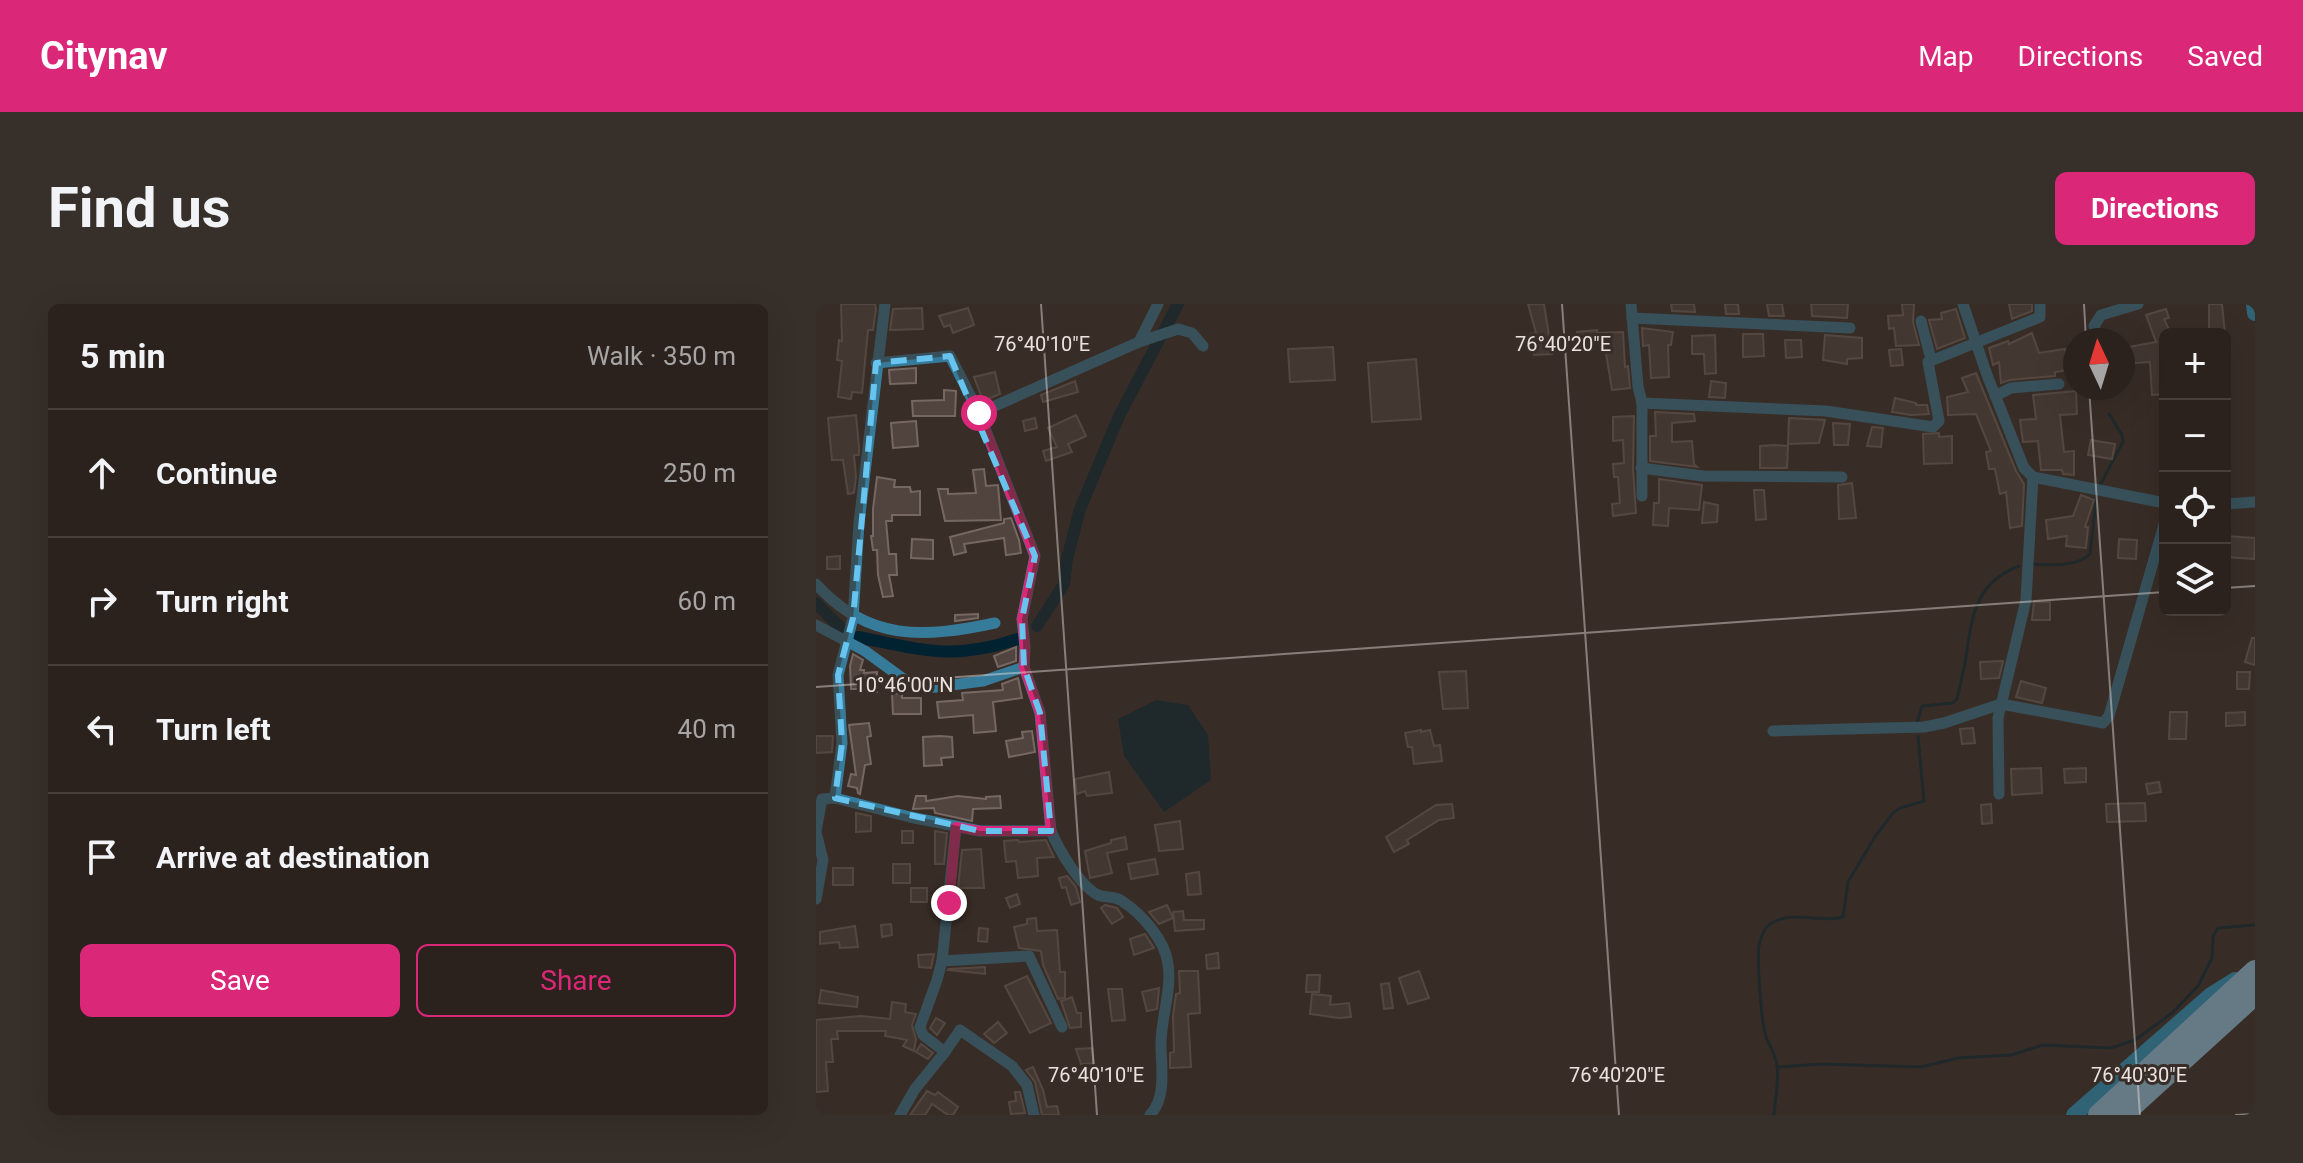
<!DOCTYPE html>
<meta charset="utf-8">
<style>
:root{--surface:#2b221d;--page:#372f2a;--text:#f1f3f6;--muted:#a6a4a4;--line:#473f3b;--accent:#db2777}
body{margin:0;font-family:Roboto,sans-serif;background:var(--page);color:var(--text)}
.controls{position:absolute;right:24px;top:24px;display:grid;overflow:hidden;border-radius:12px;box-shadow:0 8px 32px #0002}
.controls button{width:72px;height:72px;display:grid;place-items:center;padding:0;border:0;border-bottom:2px solid var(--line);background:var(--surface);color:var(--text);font:40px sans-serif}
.compass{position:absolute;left:1247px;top:24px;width:72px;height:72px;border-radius:50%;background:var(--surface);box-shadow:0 8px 32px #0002;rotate:356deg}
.stop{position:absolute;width:24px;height:24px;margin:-18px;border:6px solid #db2777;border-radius:50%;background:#fff}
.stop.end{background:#db2777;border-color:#fff;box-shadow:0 2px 8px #0008}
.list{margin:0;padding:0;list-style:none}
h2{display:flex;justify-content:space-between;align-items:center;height:104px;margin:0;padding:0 32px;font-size:34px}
h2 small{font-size:26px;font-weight:400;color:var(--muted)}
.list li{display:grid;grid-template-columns:52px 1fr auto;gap:24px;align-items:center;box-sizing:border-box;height:128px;padding:0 32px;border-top:2px solid var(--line)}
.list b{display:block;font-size:30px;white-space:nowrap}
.list em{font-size:26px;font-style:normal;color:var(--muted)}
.actions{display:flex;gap:16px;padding:24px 32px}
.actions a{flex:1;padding:18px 0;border:2px solid var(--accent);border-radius:12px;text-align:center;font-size:28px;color:var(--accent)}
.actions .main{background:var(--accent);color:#fff}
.icon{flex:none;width:44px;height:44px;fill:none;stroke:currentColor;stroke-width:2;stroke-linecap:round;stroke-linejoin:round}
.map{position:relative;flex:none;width:1439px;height:811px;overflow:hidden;border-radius:12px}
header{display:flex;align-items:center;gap:48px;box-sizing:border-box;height:112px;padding:0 40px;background:var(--accent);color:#fff}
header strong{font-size:38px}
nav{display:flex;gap:44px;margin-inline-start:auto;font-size:28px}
.intro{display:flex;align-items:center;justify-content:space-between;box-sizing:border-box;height:192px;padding:0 48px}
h1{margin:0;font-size:56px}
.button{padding:20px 36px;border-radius:12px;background:var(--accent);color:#fff;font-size:28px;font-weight:700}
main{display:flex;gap:48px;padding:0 48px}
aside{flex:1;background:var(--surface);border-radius:12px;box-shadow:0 8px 32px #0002}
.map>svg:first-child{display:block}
.water{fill:#002231}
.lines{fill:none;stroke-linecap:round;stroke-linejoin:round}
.stream{stroke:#002231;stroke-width:3}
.canal{stroke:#002231;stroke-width:12}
.building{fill:#51443e;stroke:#756761;stroke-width:2}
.street{stroke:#367b9a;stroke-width:11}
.secondary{stroke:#24a5d6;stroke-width:16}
.highway{stroke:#9cd8f6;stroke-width:22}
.route{stroke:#db2777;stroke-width:10}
.marked{fill:none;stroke:#67c4ef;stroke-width:6;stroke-dasharray:16 10;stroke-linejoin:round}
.ticks{fill:none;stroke:#ebe2df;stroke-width:2;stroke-opacity:0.45}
.ticks-label{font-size:20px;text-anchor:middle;fill:#ebe2df;stroke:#392d27;stroke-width:6;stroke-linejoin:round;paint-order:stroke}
</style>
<header>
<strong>Citynav</strong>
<nav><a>Map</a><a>Directions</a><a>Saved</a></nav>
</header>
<div class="intro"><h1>Find us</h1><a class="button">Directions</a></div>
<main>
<aside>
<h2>5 min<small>Walk · 350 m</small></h2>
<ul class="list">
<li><svg class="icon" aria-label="ahead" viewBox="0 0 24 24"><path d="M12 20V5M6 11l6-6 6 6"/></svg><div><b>Continue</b></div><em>250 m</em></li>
<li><svg class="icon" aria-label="right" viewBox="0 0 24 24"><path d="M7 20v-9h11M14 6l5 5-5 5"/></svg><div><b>Turn right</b></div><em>60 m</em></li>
<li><svg class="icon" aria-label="left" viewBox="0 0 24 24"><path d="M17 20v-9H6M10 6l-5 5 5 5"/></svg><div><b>Turn left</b></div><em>40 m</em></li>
<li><svg class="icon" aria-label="arrive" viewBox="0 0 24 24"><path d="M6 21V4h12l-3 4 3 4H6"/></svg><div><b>Arrive at destination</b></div></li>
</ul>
<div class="actions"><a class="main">Save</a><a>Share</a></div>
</aside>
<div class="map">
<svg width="1439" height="811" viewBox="0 0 1439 811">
<rect width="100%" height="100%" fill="#392d27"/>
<polygon class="water" points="340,396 372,401 392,431 395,476 348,508 308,452 302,415"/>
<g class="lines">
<g class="stream">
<polyline points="1283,183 1307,138 1306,131 1293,110"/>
<path d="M1218,260C1237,261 1261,263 1274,250L1281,188"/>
<path d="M1101,419L1106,402L1137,399L1141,395C1144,381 1148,367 1150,353C1156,312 1159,279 1203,262"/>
<polyline points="962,763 1006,760 1105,763 1142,754 1195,751 1227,741 1295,744 1319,736 1356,709 1382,682 1396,654 1397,632 1402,624 1439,621"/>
<path d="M958,811C959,796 963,777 961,762C960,751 954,743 950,733C945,718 941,656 943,641C945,633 948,624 954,620C976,605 1004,620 1027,613L1032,578L1060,531L1077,509L1084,504L1108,497L1102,432"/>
</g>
<g class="canal">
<polyline points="0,299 27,326"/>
<polyline points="221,322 248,280 251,255 264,205 303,112 362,0"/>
<path d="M42,333C106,346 137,357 202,335"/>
</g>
</g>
<g class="building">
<polygon points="25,0 59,0 60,5 57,26 52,26 46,89 36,88 35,95 22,93 26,57 21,56 23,36 26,37"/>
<polygon points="712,0 728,0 736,50 718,51 715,30 720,29"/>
<polygon points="855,0 878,0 879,8 856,7"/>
<polygon points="909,0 922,0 923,10 910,10"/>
<polygon points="951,0 966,0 968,12 953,12"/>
<polygon points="995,0 1032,0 1031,14 996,12"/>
<polygon points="1086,0 1098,0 1097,18 1103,41 1080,42 1078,24 1073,25 1072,12 1087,11"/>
<polygon points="1193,0 1216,0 1216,7 1196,15"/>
<polygon points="1393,0 1406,0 1409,30 1393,30"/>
<polygon points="106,4 107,25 74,26 77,5"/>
<polygon points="152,4 158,21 137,29 134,21 128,23 123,12"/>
<polygon points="1140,5 1149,34 1121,45 1113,16 1126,15 1125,9"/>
<polygon points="1350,5 1353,14 1348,15 1354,28 1346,31 1349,90 1336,91 1334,58 1307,60 1307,44 1340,38 1330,11"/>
<polygon points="826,24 857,28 855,41 852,41 853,73 835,74 833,41 827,42"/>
<polygon points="781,26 781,29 807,28 809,63 812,62 814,84 796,86 788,37 762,40 761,28"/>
<polygon points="1216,29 1223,49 1249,45 1250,51 1259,48 1259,65 1239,68 1239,72 1194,76 1185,79 1183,58 1177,61 1173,44 1192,37 1193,40"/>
<polygon points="927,30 947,30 948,52 927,53"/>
<polygon points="899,31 900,69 889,70 888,50 876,50 876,32"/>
<polygon points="1009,31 1046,34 1046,54 1031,55 1031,60 1007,56"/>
<polygon points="969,36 985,36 986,53 970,54"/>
<polygon points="517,43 519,76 474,78 472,45"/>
<polygon points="1085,45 1087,61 1075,62 1073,46"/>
<polygon points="600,55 605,115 556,118 552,59"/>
<polygon points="100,64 100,79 74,80 73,66"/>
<polygon points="179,68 184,90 167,97 158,73"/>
<polygon points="1160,69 1200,167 1208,180 1206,222 1194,224 1190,188 1184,190 1179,165 1173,165 1170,148 1175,147 1160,110 1132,111 1131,93 1152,88 1146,74"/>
<polygon points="259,77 262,88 227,98 225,91"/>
<polygon points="895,77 910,79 909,94 893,93"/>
<polygon points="128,86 140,87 139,112 97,112 96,97 128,96"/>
<polygon points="1260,87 1261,110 1244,111 1248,148 1258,147 1258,171 1247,170 1246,166 1225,166 1222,137 1207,138 1204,116 1220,115 1217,91"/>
<polygon points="1079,94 1100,99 1100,101 1111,101 1113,110 1095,111 1076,108"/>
<polygon points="839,108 878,110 879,117 856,119 856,138 876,137 878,160 881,163 834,157 834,132 840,132"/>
<polygon points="40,111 43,143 43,151 38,151 40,173 38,189 32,190 27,156 16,156 12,114"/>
<polygon points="260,111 270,132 252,140 256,148 230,157 227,147 241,143 232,124"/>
<polygon points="818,112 817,164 820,209 797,212 796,200 804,199 802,173 798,173 797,160 808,159 807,136 797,137 797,113"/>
<polygon points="219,114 221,124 209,127 207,117"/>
<polygon points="973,114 1009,116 1003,139 972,140"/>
<polygon points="100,117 102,142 77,144 75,119"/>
<polygon points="1017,119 1034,120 1032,141 1018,141"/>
<polygon points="1056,123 1067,124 1065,143 1051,142"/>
<polygon points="1123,129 1123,133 1136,132 1136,159 1108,160 1107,130"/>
<polygon points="1275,136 1299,140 1296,155 1272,151"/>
<polygon points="958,141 972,142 971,164 944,164 944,142"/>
<polygon points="168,165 170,182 182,181 185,216 129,217 122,185 132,185 132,190 160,189 157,166"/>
<polygon points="61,173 79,176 78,183 94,183 95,188 104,187 104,211 76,211 76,217 70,217 73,250 80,250 81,271 73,271 77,292 67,293 62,271 61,246 57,246 55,232 57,232 57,205"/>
<polygon points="843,175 886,181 883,206 853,204 852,222 837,221 838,199 843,199"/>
<polygon points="1036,179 1040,214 1023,215 1022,181"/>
<polygon points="938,186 948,186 950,215 940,216"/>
<polygon points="1265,191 1278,196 1269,223 1272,223 1270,244 1250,242 1251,232 1232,235 1230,216 1257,212"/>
<polygon points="888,198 902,201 901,218 886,219"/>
<polygon points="195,214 203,236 205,249 190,251 188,234 148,240 150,248 138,251 134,233 188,219 188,215"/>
<polygon points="1409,232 1439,234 1438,255 1409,253"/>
<polygon points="96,235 117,236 117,255 95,254"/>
<polygon points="1303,235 1321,236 1320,255 1302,254"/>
<polygon points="24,252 24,265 11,265 11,253"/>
<polygon points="1218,298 1234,298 1234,316 1216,316"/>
<polygon points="162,310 162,314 139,317 139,311"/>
<polygon points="1436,334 1439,334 1439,361 1429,358"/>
<polygon points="200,343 200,357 182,363 178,352"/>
<polygon points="37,350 47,356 44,366 48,366 48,369 61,368 61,388 52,389 52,385 35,385 34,362"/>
<polygon points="1187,357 1183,374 1165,375 1164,358"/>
<polygon points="650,367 652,404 627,405 623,368"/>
<polygon points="1421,368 1434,368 1433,385 1421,385"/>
<polygon points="202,374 206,394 177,398 180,427 158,429 157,411 123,414 121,398 147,396 146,389 187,386 186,380"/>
<polygon points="1205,377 1230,384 1226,399 1200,393"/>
<polygon points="86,389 86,394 105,394 105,410 77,410 76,390"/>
<polygon points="1354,408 1371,408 1370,435 1353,435"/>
<polygon points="1429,408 1429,421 1410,422 1410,409"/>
<polygon points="53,419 55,432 51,433 55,460 49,461 44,490 42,489 41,484 32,482 35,470 40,471 33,421"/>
<polygon points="1157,424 1159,439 1146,440 1144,425"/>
<polygon points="605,426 605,428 614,426 618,442 624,441 626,457 598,460 596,443 592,443 589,429"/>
<polygon points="216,427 219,448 193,453 190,437 207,434 206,428"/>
<polygon points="0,432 17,432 16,448 0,449"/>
<polygon points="124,432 136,433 137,453 125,454 126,461 108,462 107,433"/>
<polygon points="1225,464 1226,489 1196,491 1195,465"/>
<polygon points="1270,464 1270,478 1249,479 1248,465"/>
<polygon points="293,468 296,489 271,492 269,487 261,490 259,475"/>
<polygon points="1343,478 1345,488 1332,490 1330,480"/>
<polygon points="100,492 110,492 110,497 142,492 170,495 170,493 184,492 185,504 157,505 156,517 119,509 118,504 97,505"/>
<polygon points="1329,499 1330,517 1291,518 1290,500"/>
<polygon points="636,500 638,514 623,516 591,536 593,540 578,548 570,533 620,501"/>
<polygon points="1175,500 1176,519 1166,520 1165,501"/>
<polygon points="40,509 55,512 55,527 40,528"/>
<polygon points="364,517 367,545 343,547 339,521"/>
<rect x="86" y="527" width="11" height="12"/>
<polygon points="119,527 131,529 128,560 119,560"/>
<polygon points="309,533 311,545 291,549 296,569 274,574 269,547 295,539 295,536"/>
<polygon points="202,536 203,538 230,536 238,553 221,554 222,572 202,574 200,557 190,558 188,537"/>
<polygon points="165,545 168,584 142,584 146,546"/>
<polygon points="339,555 342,570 315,575 312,560"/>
<rect x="77" y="560" width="17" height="19"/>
<rect x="17" y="564" width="20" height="17"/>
<polygon points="383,568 385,590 372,591 370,570"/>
<polygon points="251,572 260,583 264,598 255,601 250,583 246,584 243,574"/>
<rect x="95" y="584" width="16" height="14"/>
<polygon points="201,590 204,600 194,604 190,594"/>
<polygon points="289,601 301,604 307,613 296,620 285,604"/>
<polygon points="351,601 357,614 343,620 333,608"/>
<polygon points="367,607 368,616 388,616 388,625 359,627 357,608"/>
<polygon points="220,614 221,627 241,626 244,668 249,668 249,694 242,695 227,661 225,647 203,644 198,623 211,620 211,615"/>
<polygon points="75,620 76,631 66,633 65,621"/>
<polygon points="39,622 42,643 24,644 23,638 4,640 4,628"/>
<polygon points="163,624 172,625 171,638 162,637"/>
<polygon points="329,630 338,644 318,651 314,635"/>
<polygon points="402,649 403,664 391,665 390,651"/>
<polygon points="118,650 115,664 103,663 102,651"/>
<polygon points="169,663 169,670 132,666 133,665"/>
<polygon points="363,667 382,667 384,709 372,710 375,763 354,764 354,749 358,748 357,712 360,690 364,689"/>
<polygon points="603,667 613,694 592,700 583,674"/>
<polygon points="491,671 504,671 503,688 490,688"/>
<polygon points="211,672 235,719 214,729 189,682"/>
<polygon points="573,679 577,704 568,705 565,680"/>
<polygon points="343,684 341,705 331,707 326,688"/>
<polygon points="292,685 306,685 309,716 296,717"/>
<polygon points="5,686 42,693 41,703 3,699"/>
<polygon points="496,690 515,692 514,701 533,699 535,713 523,714 494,710"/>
<polygon points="256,693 261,709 265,709 265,723 254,724 245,697"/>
<polygon points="76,698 90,700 89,708 100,710 96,721 100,735 98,747 87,742 91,736 69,732 70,727 21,727 22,735 15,735 17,758 10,758 12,787 0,788 0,716 45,712 74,715"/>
<polygon points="120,714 129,719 121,731 114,724"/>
<polygon points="182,718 191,729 178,739 168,730"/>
<polygon points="105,740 117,749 112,755 100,748"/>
<polygon points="276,744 278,759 265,760 260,745"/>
<polygon points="217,763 227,786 231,803 241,802 243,811 226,811 219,778 210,766"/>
<polygon points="111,787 119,791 122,788 142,803 137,811 132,811 116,800 109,811 94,811"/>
<polygon points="199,788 204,788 209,809 195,810 193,798 200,797"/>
</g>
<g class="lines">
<g class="street">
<path d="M69,0L43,219L37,314L22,371L26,439L19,494L94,513L164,527H235C243,546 264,582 282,591C290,594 299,592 306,597C326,610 349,636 352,660C356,686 345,714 345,740C345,763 351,793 334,811"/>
<polyline points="815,0 822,82 826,99 826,192"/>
<polyline points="1147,0 1171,71 1208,164 1217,173 1349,199"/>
<polyline points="816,14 1034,24"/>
<polyline points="1105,17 1115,55"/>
<polyline points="1282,36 1278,22 1285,11 1322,0"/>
<polyline points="323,38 342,0"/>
<polyline points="60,59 134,52 163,109 323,38 362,25 376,29 387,42"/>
<polyline points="1179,92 1195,84 1243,80"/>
<polyline points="826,99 1010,107 1117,123 1123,117 1112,58 1224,13 1224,0"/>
<polyline points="163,109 219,252 206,315 209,343 208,363 224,409 235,527"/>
<polyline points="825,164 887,172 1026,173"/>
<polyline points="1409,200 1439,198"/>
<path d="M0,280C52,338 108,334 179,319"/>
<polyline points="0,321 49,347 93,379 112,384 167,377 208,363"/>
<polyline points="957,427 1108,423 1128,419 1185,400 1287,419 1293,412 1349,217"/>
<polyline points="1183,490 1182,414 1210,296 1217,173"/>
<polyline points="0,527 6,495 19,494"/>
<polyline points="0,528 7,556 0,595"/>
<polyline points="126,657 213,652 246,723"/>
<polyline points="129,748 144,726 196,762 211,781 218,811"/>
<polyline points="84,811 99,785 129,748 107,731 104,723 121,676 126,657 140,523"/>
</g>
<g class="secondary">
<polyline points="1438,0 1439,9"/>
<polyline points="1258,811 1395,691 1419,676"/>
</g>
<g class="highway">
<polyline points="1283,811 1439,667"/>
<polyline points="1306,811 1439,690"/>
</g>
</g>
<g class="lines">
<polyline class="route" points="133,599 140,523 164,527 235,527 224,409 208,363 209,343 206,315 219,252 163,109"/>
</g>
<path d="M0 0H1439V811H0ZM134,52L219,252L206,315L208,363L224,409L235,527H164L19,494L26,439L22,371L37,314L60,59Z" fill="#392d27" fill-opacity=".55" fill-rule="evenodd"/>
<path class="marked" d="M134,52L219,252L206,315L208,363L224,409L235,527H164L19,494L26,439L22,371L37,314L60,59Z"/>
<path class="ticks" d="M225,0L281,811M746,0L803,811M1268,0L1270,36M1273,84L1324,811M1409,284L1439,282M0,383L1349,288M1419,811L1439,810"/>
<g class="ticks-label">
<text x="226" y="47">76°40'10"E</text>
<text x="747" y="47">76°40'20"E</text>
<text x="88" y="388">10°46'00"N</text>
<text x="280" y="778">76°40'10"E</text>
<text x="801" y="778">76°40'20"E</text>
<text x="1323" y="778">76°40'30"E</text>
</g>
</svg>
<div class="controls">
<button>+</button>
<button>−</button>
<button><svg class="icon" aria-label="locate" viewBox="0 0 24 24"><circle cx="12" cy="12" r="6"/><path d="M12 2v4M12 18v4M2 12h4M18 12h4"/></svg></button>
<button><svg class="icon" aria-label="layers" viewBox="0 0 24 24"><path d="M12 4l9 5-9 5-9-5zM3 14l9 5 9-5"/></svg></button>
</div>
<svg class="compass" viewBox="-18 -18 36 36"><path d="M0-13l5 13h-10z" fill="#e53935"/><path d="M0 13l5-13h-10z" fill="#a6a4a4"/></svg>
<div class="stop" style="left:163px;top:109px"></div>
<div class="stop end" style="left:133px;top:599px"></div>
</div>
</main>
